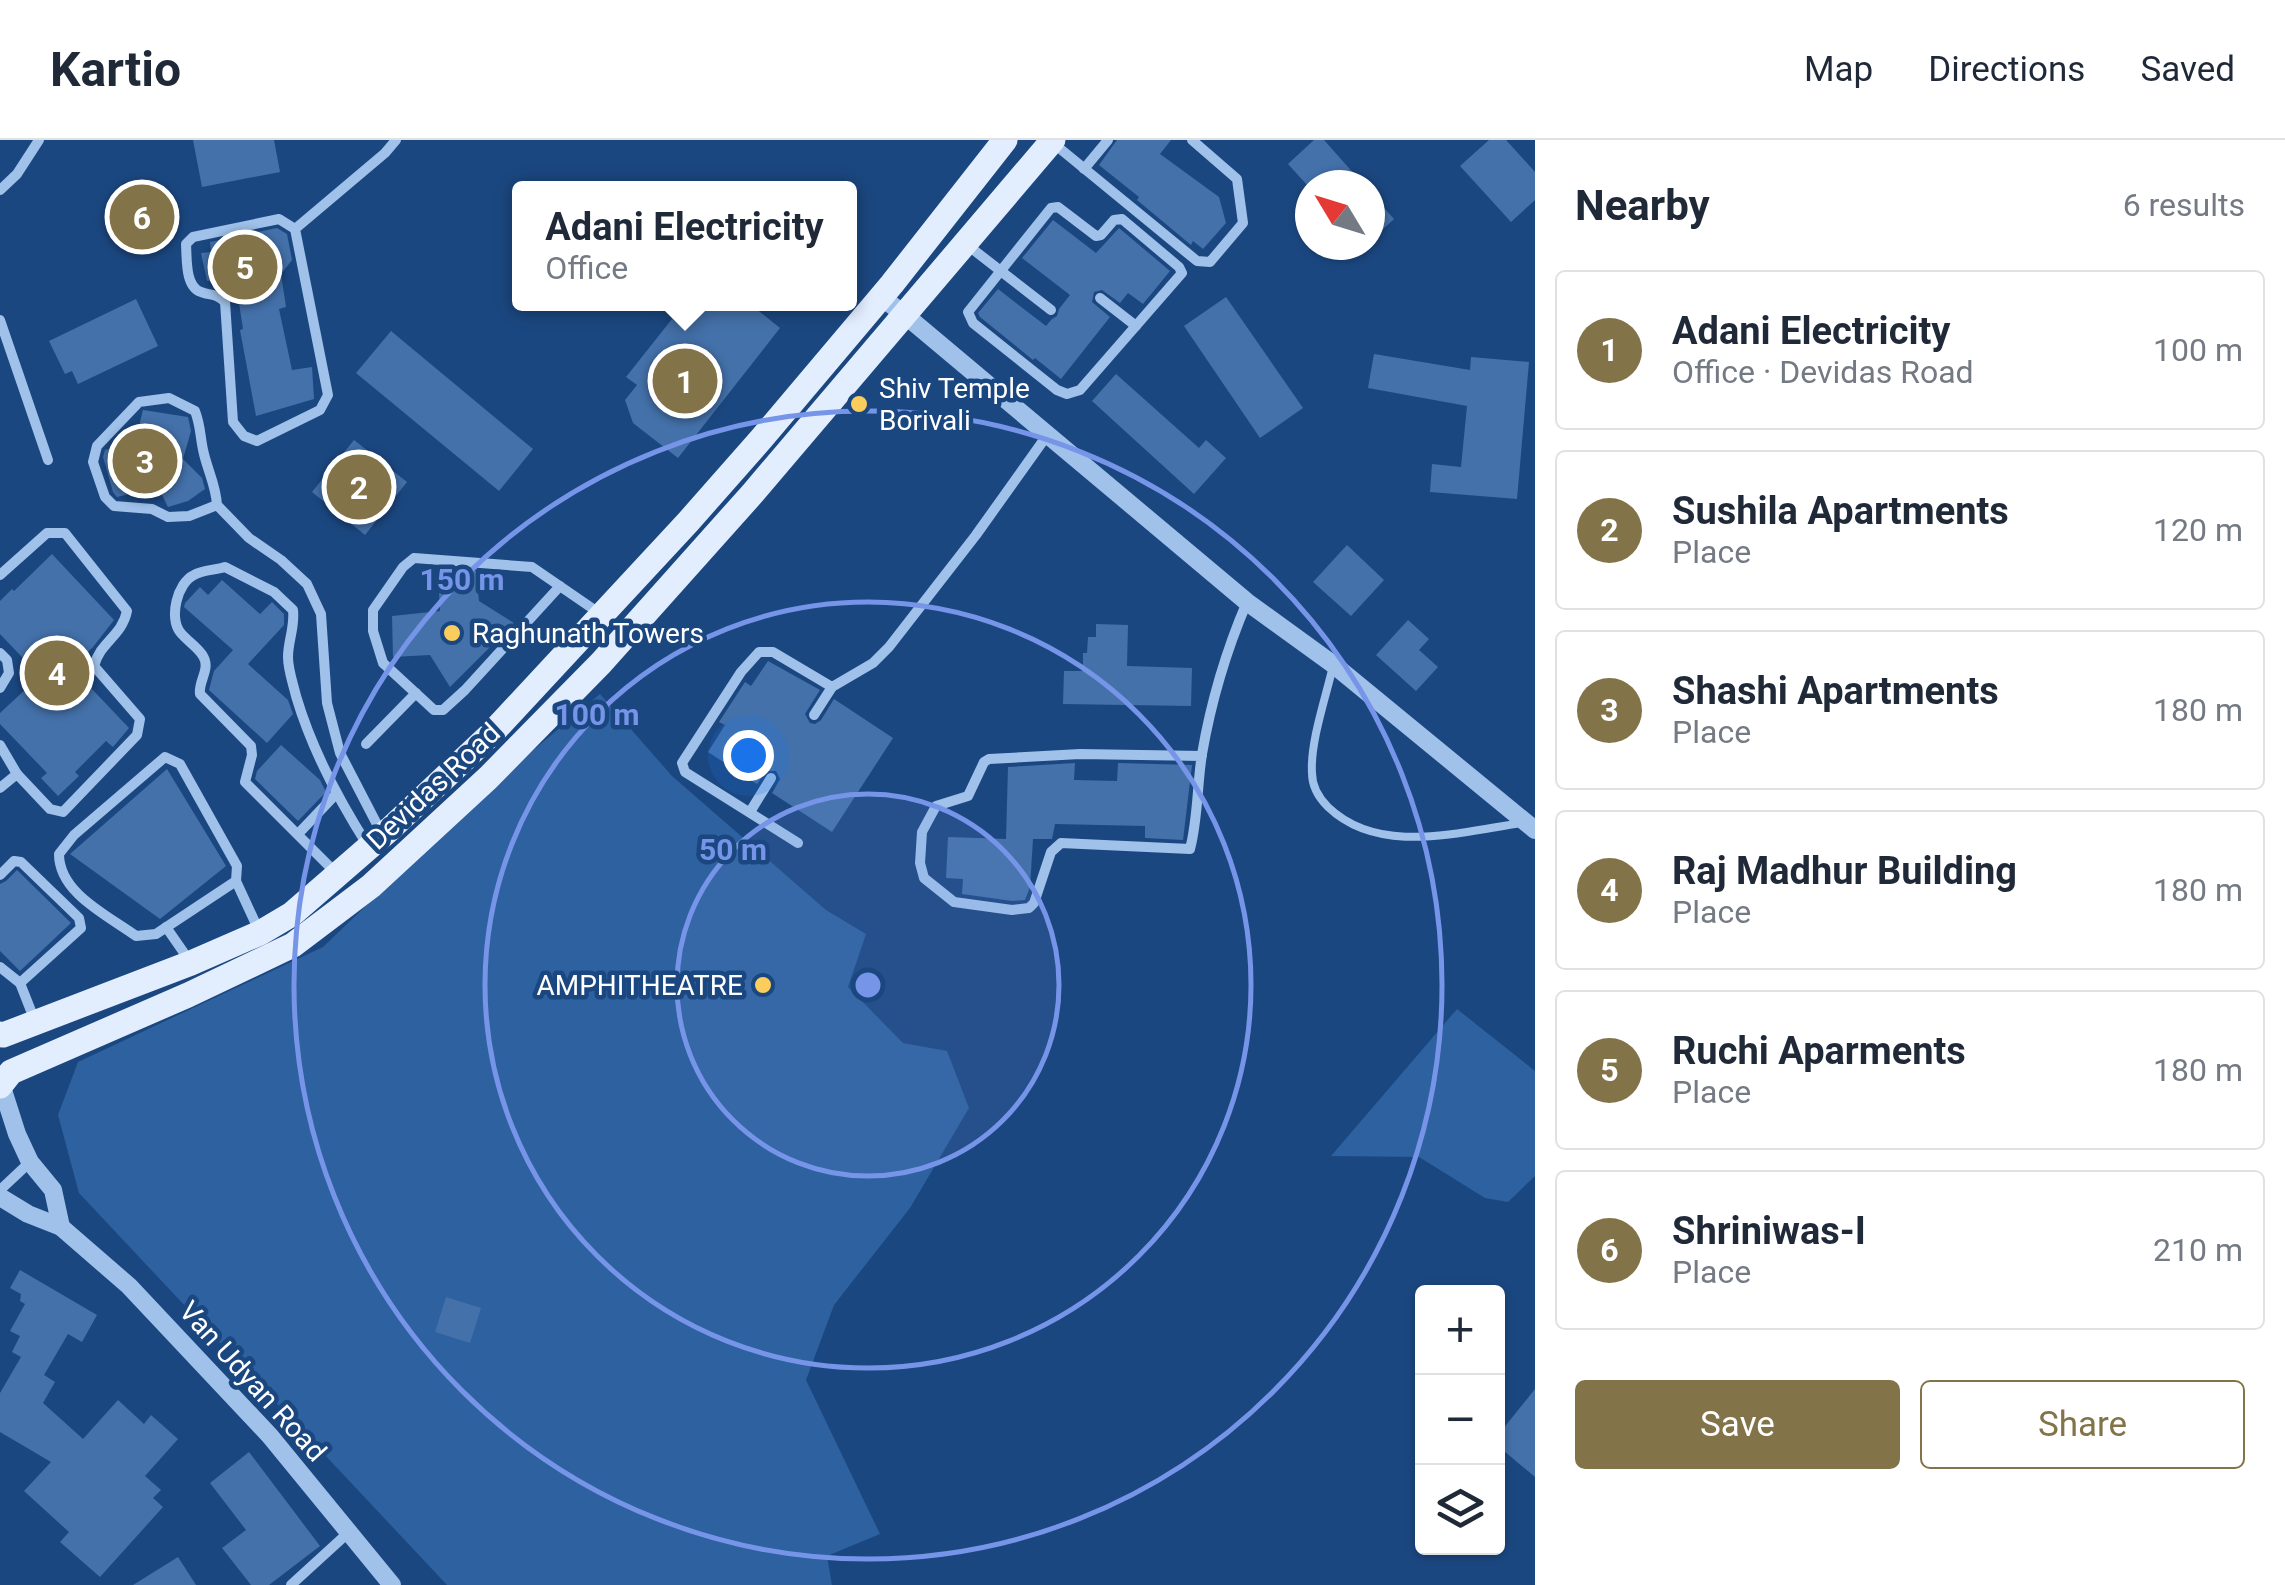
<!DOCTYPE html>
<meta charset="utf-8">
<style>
:root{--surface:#fff;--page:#f6f6f7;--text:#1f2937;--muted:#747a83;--line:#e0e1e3;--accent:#827348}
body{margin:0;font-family:Roboto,sans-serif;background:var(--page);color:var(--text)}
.controls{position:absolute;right:30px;bottom:30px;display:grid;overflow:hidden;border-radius:10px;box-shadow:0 2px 8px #0004}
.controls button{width:90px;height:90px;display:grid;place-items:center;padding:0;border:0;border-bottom:2px solid var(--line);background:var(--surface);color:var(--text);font:50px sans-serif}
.compass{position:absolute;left:1295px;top:30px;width:90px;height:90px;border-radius:50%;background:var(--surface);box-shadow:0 2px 8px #0004;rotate:308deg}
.you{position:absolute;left:748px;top:615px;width:35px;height:35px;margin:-25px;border:8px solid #fff;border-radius:50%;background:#1a73e8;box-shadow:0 0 0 15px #1a73e833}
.badge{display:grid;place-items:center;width:65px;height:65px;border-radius:50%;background:var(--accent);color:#fff;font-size:32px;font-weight:700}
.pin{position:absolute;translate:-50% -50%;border:5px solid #fff;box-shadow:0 2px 10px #0006}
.popup{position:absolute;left:512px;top:41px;width:345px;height:130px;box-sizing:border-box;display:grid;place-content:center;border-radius:10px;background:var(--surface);filter:drop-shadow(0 2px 8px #0005);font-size:32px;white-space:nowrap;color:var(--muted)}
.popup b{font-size:38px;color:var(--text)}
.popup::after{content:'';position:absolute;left:50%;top:100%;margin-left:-20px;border:20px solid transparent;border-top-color:var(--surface)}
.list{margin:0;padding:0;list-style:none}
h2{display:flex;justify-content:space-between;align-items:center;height:130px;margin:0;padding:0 40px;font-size:42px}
h2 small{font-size:32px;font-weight:400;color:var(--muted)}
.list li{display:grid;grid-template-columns:65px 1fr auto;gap:30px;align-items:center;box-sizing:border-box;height:160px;margin:0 20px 20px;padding:0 20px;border:2px solid var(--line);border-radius:10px}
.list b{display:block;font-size:38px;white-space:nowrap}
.list p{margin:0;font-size:32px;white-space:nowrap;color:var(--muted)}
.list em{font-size:32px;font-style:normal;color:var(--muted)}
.actions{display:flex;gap:20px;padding:30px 40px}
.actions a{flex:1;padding:22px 0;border:2px solid var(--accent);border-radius:10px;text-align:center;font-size:35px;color:var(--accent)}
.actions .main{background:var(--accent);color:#fff}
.icon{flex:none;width:55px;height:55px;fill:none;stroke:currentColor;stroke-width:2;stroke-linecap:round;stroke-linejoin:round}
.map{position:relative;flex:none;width:1535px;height:1445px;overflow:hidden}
header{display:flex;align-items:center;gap:60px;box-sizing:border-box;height:140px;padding:0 50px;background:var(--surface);border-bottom:2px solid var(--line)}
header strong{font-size:48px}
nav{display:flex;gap:55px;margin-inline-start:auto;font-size:35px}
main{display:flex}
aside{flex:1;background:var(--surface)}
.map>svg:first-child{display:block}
.green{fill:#2e619f}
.building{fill:#4471aa}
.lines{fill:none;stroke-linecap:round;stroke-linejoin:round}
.service{stroke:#9fc1ea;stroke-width:8}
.minor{stroke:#9fc1ea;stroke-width:10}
.tertiary{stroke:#9fc1ea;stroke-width:18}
.primary{stroke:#e2edfe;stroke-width:25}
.ring{fill:none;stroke:#7795e8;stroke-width:5}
.poi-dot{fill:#fbcd5c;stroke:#1b4780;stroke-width:4}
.labels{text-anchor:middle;stroke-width:9;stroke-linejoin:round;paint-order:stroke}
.poi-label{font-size:28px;fill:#fff;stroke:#1b4780;text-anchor:start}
.street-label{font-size:28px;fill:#fff;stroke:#1b4780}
.centre{fill:#7795e8;stroke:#1b4780;stroke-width:5}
.ring-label{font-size:30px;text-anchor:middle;font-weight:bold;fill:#7795e8;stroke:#1b4780;stroke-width:9;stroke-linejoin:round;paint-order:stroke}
</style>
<header>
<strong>Kartio</strong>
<nav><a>Map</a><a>Directions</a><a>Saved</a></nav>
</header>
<main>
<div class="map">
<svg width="1535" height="1445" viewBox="0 0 1535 1445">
<rect width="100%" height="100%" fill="#1b4780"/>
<g class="green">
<polygon points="600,554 672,636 826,770 866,794 848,847 903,903 947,911 969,968 910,1068 834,1165 806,1240 880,1394 827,1416 832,1445 447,1445 79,1053 58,975 78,922 323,807 492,645"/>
<polygon points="1457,869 1535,931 1535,1036 1508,1062 1485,1058 1419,1017 1331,1016"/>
</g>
<g class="building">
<polygon points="193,0 274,0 280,32 202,47"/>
<polygon points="1117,0 1171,0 1160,14 1219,57 1226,83 1203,109 1193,101 1191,105 1137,60 1139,57 1099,25"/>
<polygon points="1314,0 1324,0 1364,45 1307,45 1288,24"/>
<polygon points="1489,0 1506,0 1535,32 1535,60 1511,82 1460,26"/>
<polygon points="150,43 162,105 134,110 122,49"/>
<polygon points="1370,52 1394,79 1370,101"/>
<polygon points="1053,80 1096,113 1119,88 1170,131 1143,164 1128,153 1120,163 1102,150 1094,152 1092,162 1110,177 1061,239 1035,218 1033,220 980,177 978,173 998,149 1046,186 1052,179 1057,176 1059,169 1070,155 1022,118"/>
<polygon points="277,88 287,94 292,120 281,134 286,167 279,169 292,230 312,227 314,259 256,276 240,190 243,189 235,137 207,141 201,113 211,112 210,102"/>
<polygon points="1226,157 1303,268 1260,298 1184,186"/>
<polygon points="136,159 158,206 78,244 72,231 65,234 49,201"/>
<polygon points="704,164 750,164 780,188 678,318 633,283 625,260 637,245 626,237 672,179 684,189"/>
<polygon points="391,191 533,309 499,351 356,233"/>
<polygon points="1374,214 1470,230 1471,217 1529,222 1517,359 1430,352 1432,324 1461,327 1467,266 1368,248"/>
<polygon points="1116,234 1199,308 1206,300 1226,318 1194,354 1092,261"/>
<polygon points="143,270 188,277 191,291 183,319 202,338 205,349 188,361 168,367 158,347 117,357 113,352 103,317 105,310 135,302"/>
<polygon points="354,300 407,342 365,395 312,352"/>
<polygon points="1347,405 1384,440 1351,476 1313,442"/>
<polygon points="52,414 114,480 93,507 72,528 129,588 113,607 106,601 75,632 79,636 58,656 41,638 47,633 0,584 0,573 40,536 0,494 0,461 12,449 14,451"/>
<polygon points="457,430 476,431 479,461 514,483 450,547 430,515 393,517 392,476 440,471 438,433"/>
<polygon points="222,440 260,474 272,462 284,474 284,485 248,524 288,560 293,574 267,603 209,550 214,531 233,510 184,467 185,463 200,447 208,455"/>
<polygon points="1408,480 1429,499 1419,510 1438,527 1416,551 1376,515"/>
<polygon points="1096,484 1128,485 1127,526 1192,528 1191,566 1063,564 1064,531 1083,531 1083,513 1087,513 1088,497 1096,497"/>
<polygon points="768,521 820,550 805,574 810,583 815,584 821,580 834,559 893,598 832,692 772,653 780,639 776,631 766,631 757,644 708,612 725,585 719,582 745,542 751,546"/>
<polygon points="281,605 320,640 326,652 298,681 255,639 257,631"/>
<polygon points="1075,623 1074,640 1117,641 1118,623 1192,625 1183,700 1145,698 1145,686 1055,684 1052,699 1033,699 1030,747 1025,760 1012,761 962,754 963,739 946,738 948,697 1006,699 1008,627"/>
<polygon points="167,629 226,726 160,779 70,714"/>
<polygon points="17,730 71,783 20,831 0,811 0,744 6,741"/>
<polygon points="20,1130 97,1175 82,1202 68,1194 44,1235 55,1242 43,1263 83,1299 118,1260 144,1284 151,1275 178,1299 145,1336 161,1350 153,1358 163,1367 100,1437 60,1402 69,1392 24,1351 51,1322 0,1292 0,1253 21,1217 12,1212 20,1196 10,1191 25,1164 20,1161 21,1154 10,1148"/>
<polygon points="446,1157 481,1168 470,1203 435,1192"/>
<polygon points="1535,1249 1535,1337 1498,1306 1498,1295"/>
<polygon points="249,1312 320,1406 269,1445 251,1445 222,1408 246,1390 210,1343"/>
<polygon points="178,1417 196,1445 133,1445"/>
</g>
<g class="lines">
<path class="service" d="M1333,526C1326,557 1310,602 1312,633C1312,646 1319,658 1328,667C1379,716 1459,692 1522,683"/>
<g class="minor">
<polyline points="1053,3 1197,121 1210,122 1243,83 1237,39 1192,0"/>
<polyline points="1084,29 1108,0"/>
<polyline points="0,50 17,34 39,0"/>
<polygon points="1058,67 1096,96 1101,95 1114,80 1122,79 1179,127 1182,133 1080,250 1067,254 1057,250 973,183 968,172 1051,68"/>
<path d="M295,89L279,79L193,97L186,104C187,119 185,147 201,152C212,156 216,153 225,162L233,282L244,296L257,301L320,270L328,255L295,89L385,13L396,0"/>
<polyline points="966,104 1051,170"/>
<polyline points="1100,158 1136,186"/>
<polyline points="0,180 48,320"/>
<path d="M217,365L189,376L168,377L152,369L114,366L105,357L93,322L97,306L139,262L169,258L195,271C201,286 200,299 204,314C208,331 216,346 217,365L249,398L281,420L307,444L321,474L327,563L340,613L382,694"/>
<path d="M0,435L47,393H65L127,471C122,496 100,502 94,526L140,579L137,595L63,672L50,669L17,634L0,648"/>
<polyline points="560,446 465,550 443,570 434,570 383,523 373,491 373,470 403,427 414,418 532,427 602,475"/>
<polyline points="0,513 7,520 9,533 0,548"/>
<polyline points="814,575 832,547"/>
<polyline points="366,604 416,553"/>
<polyline points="0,605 17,634"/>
<path d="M1202,616L1080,614L989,619L984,622L968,656L936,666L922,692L920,723L924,738L954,762L1012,770L1029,768L1034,763L1051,712L1061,703L1190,709C1198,679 1197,645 1202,614C1211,562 1226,511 1247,462"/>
<polyline points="750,672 771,638"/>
<polyline points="298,694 336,654"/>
<polyline points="798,703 685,632 682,623 741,532 759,512 773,512 832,547 873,523 889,507 976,395 1048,294"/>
<path d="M337,734L245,642L252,615L251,606L200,554C198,541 211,529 203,516C198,507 187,501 180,492C169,478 177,443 194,435C202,430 216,430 225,427L274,452L293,470C295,487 288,501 288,517C288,530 293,543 296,556C312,610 338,659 368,706"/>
<polyline points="0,735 14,721 21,722 79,778 81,788 20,843"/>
<path d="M236,741L156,794L136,796C107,775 59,753 59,714L74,695L165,617L180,624L237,726L236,741L260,793"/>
<polyline points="166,787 191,823"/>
<polyline points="0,827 20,843 35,881"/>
<polyline points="0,1050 30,1022"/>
<polyline points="291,1445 349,1392"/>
</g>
<g class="tertiary">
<polyline points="880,156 905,175 1247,462 1334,525 1535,690"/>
<polyline points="1,944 17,994 30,1022 53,1050 61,1087"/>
<polyline points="0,1057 28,1074 61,1087 129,1146 270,1296 392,1445"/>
</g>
<g class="primary">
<polyline points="0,894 3,895 191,823 260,793 292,774 390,689 492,593 688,382 762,298 892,144 1005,0"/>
<polyline points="0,946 11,932 188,855 293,805 371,746 488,638 601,523 752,354 1053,0"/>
</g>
</g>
<circle cx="868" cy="845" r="191" fill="#7795e8" fill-opacity=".12"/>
<g class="ring">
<circle cx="868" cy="845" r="191"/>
<circle cx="868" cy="845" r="383"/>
<circle cx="868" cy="845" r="574"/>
</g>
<g class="poi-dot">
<circle cx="859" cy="264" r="10"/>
<circle cx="452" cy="493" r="10"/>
<circle cx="763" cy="845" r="10"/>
</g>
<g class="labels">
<g class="poi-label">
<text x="879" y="258">Shiv Temple<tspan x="879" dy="32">Borivali</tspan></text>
<text x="472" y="503">Raghunath Towers</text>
<text x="743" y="855" text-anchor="end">AMPHITHEATRE</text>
</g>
<g class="street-label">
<text transform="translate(433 646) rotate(-43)" y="10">Devidas Road</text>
<text transform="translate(253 1241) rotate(48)" y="10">Van Udyan Road</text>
</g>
</g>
<circle cx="868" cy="845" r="15" class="centre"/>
<g class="ring-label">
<text x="462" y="450">150 m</text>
<text x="597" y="585">100 m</text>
<text x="733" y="720">50 m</text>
</g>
</svg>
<div class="controls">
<button>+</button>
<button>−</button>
<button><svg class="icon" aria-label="layers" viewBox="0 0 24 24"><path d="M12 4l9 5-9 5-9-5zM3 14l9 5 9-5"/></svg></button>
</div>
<svg class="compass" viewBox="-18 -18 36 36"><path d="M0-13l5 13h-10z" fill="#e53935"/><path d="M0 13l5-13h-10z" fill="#747a83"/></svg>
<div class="you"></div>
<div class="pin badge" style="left:685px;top:241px">1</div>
<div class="popup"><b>Adani Electricity</b>Office</div>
<div class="pin badge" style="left:359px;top:347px">2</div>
<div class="pin badge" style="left:145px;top:321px">3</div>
<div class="pin badge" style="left:57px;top:533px">4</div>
<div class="pin badge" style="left:245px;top:127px">5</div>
<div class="pin badge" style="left:142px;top:77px">6</div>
</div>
<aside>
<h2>Nearby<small>6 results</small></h2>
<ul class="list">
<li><span class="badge">1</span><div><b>Adani Electricity</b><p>Office · Devidas Road</p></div><em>100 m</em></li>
<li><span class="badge">2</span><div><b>Sushila Apartments</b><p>Place</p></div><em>120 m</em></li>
<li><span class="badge">3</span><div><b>Shashi Apartments</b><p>Place</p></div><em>180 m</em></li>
<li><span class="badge">4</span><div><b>Raj Madhur Building</b><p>Place</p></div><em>180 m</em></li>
<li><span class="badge">5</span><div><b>Ruchi Aparments</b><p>Place</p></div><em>180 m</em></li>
<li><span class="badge">6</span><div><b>Shriniwas-I</b><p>Place</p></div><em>210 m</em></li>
</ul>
<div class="actions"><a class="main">Save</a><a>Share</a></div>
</aside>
</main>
